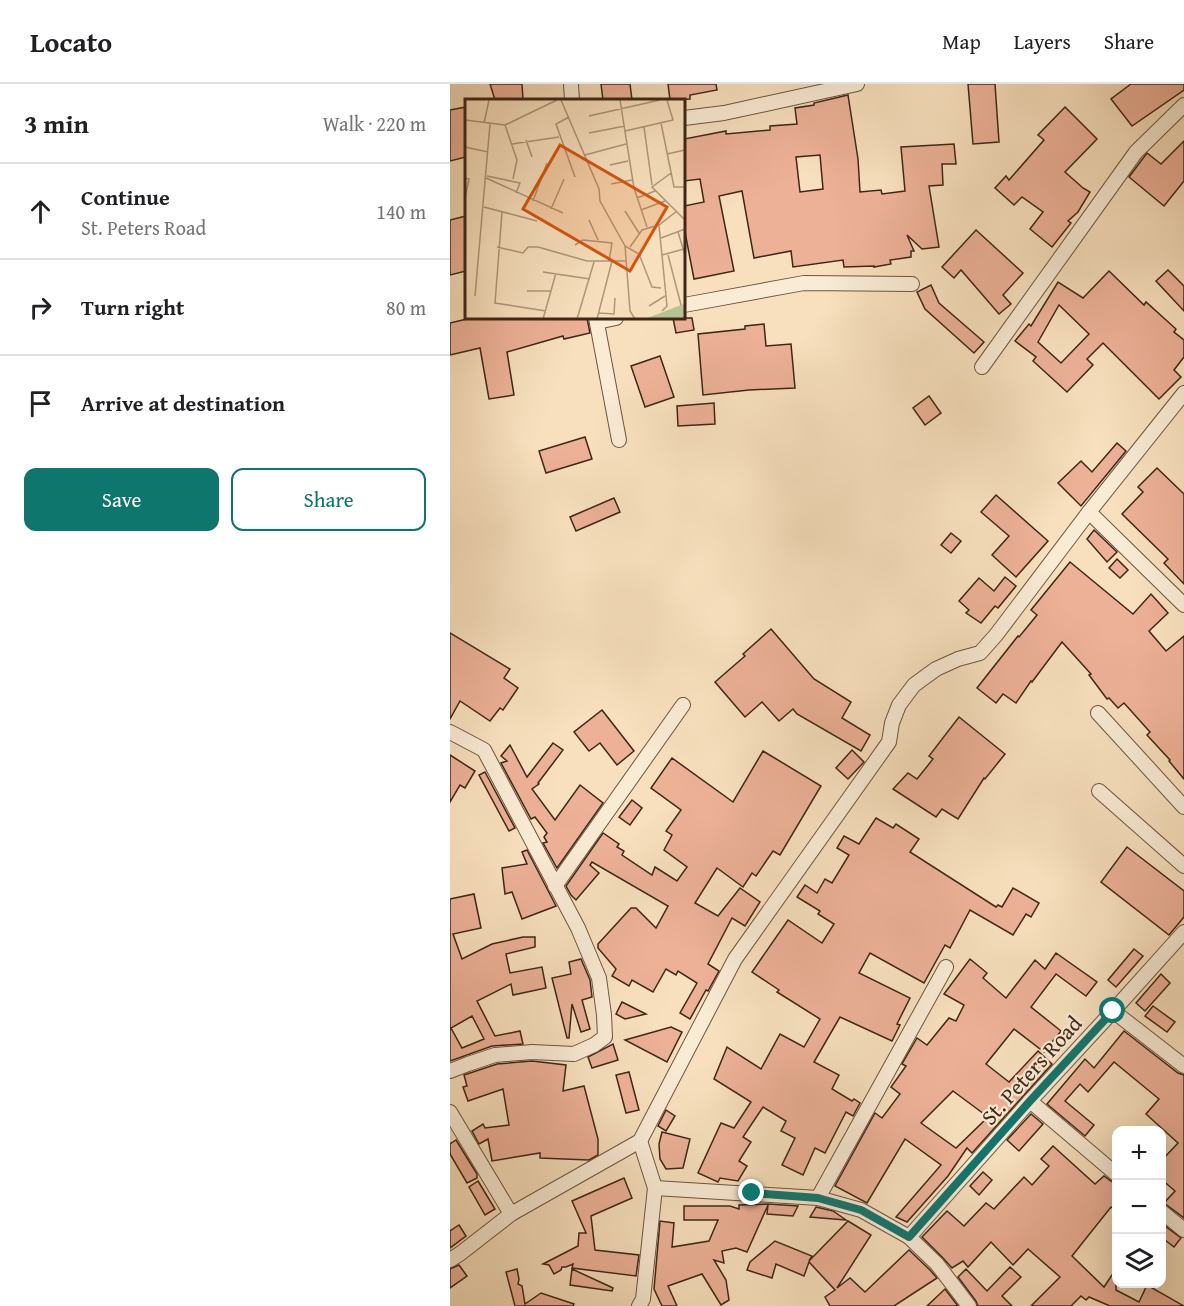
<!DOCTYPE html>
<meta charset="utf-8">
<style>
:root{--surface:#fff;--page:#f2f2f2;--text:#202124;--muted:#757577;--line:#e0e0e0;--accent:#0f766e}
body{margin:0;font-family:"Gentium Book Plus",serif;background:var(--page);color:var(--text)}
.controls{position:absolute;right:18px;bottom:18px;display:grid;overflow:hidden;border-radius:12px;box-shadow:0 6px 24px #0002}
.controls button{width:54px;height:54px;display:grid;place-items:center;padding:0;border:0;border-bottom:2px solid var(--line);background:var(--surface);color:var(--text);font:30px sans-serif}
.stop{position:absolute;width:18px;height:18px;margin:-14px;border:4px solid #0f766e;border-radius:50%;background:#fff}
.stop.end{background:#0f766e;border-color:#fff;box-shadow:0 2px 6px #0008}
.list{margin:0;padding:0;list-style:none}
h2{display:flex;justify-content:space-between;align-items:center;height:78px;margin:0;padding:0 24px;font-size:26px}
h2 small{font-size:20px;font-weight:400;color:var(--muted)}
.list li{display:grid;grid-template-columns:39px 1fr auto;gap:18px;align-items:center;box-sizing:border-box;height:96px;padding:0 24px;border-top:2px solid var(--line)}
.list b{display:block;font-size:22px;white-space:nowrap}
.list p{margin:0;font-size:20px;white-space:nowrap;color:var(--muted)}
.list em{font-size:20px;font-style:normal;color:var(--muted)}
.actions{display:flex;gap:12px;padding:18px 24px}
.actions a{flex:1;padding:14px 0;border:2px solid var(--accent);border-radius:12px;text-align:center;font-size:21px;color:var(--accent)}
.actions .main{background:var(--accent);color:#fff}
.icon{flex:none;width:33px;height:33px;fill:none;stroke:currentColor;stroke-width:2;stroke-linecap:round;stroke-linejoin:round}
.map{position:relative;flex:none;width:734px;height:1222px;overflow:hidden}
header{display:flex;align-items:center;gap:36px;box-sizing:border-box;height:84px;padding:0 30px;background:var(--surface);border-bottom:2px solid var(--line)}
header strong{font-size:28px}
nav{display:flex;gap:33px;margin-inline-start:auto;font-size:21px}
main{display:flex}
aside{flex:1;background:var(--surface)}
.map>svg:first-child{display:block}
.building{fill:#edb198;stroke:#3d2715;stroke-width:1.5;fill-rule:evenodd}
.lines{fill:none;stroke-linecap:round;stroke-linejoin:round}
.minor-casing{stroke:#6c553f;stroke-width:16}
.minor{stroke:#faebd5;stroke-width:14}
.route{stroke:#0f766e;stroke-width:8}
.labels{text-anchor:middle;stroke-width:4.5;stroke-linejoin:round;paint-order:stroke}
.street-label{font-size:22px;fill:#3d2715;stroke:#faebd5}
.inset-road{fill:none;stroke:#ad967a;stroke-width:1.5}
.view{fill:#d7540d;fill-opacity:0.15;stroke:#d7540d;stroke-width:3}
.inset-edge{fill:none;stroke:#3d2715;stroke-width:3}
</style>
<header>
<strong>Locato</strong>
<nav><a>Map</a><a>Layers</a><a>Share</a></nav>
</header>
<main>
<aside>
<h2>3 min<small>Walk · 220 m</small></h2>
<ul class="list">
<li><svg class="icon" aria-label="ahead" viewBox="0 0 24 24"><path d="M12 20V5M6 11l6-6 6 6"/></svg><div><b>Continue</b><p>St. Peters Road</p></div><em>140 m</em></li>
<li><svg class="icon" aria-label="right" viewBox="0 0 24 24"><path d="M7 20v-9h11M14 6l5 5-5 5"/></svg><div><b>Turn right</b></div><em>80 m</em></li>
<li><svg class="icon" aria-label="arrive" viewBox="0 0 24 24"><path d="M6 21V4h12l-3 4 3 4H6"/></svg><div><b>Arrive at destination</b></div></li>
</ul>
<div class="actions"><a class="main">Save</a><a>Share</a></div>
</aside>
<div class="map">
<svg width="734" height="1222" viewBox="0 0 734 1222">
<rect width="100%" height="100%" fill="#f8e0be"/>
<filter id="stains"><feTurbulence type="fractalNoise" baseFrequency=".00333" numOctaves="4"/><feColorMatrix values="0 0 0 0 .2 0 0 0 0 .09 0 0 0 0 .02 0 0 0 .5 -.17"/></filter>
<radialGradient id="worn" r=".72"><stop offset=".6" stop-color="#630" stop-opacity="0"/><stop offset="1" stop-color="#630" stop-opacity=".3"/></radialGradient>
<g class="building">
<polygon points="40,0 72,0 73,16 45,16"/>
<polygon points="151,0 180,0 182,16 153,16"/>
<polygon points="218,0 266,0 267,6 240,11 240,15 220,16"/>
<polygon points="518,0 545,0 549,58 523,60"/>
<polygon points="681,0 734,0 734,6 682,42 661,15"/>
<path d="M398,11L408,75L410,108L431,106L432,110L455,107L451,63L504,60L506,80H492L493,101L479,102L489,163L472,165L457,151L464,167H461V173L440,176L441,180L424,183V182L394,183L393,176L343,183L341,167L304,174L292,107L269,112L284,187L244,195L234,143V122L254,118L250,95L234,97V55L276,47V50L320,46V42L347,40L345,24L364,21V19ZM370,71L373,105L350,108L346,73Z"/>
<polygon points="16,23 16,73 0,77 0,26"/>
<polygon points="615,23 647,55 615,88 633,104 640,108 628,128 618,137 621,139 602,163 580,145 593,128 572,113 564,121 545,104 556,92 559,96 594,56 588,51"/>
<polygon points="734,57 734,97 714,122 679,93 697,69 711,80"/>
<polygon points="16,132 16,187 0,191 0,136"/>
<polygon points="526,146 573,189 553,211 561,220 549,230 511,186 504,194 492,183"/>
<polygon points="718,186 734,202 734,227 706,197"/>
<path d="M659,187L694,221L696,218L726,245L724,248L734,256V273L724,286L731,293L709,315L653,259L637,275L643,281L617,308L583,277L586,273L565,257L579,240L581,242L608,198L633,214ZM609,221L639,250L611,279L588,258Z"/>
<polygon points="481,201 489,219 534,258 524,269 475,225 467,208"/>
<polygon points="21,234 137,234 140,249 114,255 113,252 57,268 64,311 39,315 30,264 0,271 0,239"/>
<polygon points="223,234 242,234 244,246 226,249"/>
<polygon points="314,240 316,262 341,260 345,304 299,306 253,311 248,250 295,245 295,242"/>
<polygon points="210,272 224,313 195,323 181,282"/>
<polygon points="479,312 491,329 475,341 463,324"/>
<polygon points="264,319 265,340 228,342 227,322"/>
<polygon points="135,353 142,375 96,389 89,367"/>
<polygon points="667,359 676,367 631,422 608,399 631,377 642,388"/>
<polygon points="707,384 734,410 734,500 714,479 718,475 672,430 693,408 688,403"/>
<polygon points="546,411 598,457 566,493 542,471 559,452 531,428"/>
<polygon points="164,414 170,428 126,447 120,433"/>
<polygon points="644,446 667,468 657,478 637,455"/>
<polygon points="501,449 511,457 501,469 491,461"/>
<polygon points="667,475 678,486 670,494 659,484"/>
<polygon points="620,478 683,530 701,510 718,529 699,547 716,567 734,552 734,695 719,677 720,676 697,651 700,648 674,619 668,624 659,614 657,615 639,591 641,590 612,558 582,598 581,597 566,619 553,610 546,619 527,604 568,552 569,553 587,531 581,526"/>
<polygon points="555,493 566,502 548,524 545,522 531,539 516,529 519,526 509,517 529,494 544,507"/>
<polygon points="321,545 364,595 401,618 392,634 420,651 411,667 347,630 343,625 329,637 312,618 295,633 265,598 295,572 293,570"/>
<polygon points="0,549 60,585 54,594 68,604 53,626 50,624 40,637 10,617 0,635"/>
<polygon points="152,626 184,667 167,681 150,659 139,667 124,648"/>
<polygon points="509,633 555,670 535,695 534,694 508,735 492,725 486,733 443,705 458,689 467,695 483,675 479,672"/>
<polygon points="103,659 113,666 88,699 89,700 82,705 105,736 130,701 153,719 107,784 93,759 97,758 94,753 97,749 85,733 81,735 51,679 57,677 51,672 60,661 77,693"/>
<polygon points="402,666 414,678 398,695 386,684"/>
<polygon points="313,667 371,702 330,771 323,767 306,792 302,789 293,803 267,784 245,819 268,832 290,804 310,818 295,842 282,834 258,880 269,887 258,907 256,906 240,935 230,929 247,899 228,887 226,891 216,885 203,908 182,896 179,902 162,892 166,885 148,864 148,860 181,824 186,824 206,844 218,822 142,778 140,781 149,789 126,816 121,811 116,802 153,749 169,760 167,763 174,767 172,771 202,791 205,783 227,797 237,783 214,766 222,751 216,747 231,726 201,704 222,674 283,718"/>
<polygon points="0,671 25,687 15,704 10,701 0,718"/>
<polygon points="35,688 65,744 59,747 29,691"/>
<polygon points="182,716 192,724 180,741 169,733"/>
<polygon points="426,734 443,744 446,740 469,755 460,768 546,823 548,821 552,823 563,804 589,819 581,833 576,830 563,851 520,826 500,864 495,861 474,899 420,869 409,889 460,914 447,940 450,941 442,957 390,933 364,978 389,991 382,1005 402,1017 404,1015 410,1019 403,1032 396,1028 375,1069 365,1064 353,1091 332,1081 345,1054 331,1047 336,1037 313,1023 293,1053 301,1058 289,1077 297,1082 288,1097 270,1094 268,1098 248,1089 271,1039 284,1044 301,1018 264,995 277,963 311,985 330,950 354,963 370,935 327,908 329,906 302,888 338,836 372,859 384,840 368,830 370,827 347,813 355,801 367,809 375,795 382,799 399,771 387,764 394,752 409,760"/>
<polygon points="677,763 734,807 734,833 719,851 651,798"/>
<polygon points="77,766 106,822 72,835 62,808 55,810 52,784 77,780 72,768"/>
<path d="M24,810L31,844L3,850L12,875L42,860L73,853H85V863L56,870L60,889L92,883L96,904L63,911L61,900L27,917L45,952L70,947L73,960L42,962L0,977V815ZM22,932L34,955L12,964L1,944Z"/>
<polygon points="684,865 693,872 666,903 658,896"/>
<path d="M606,869L647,898L636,912L606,890L581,923L611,947L594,968L564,945L536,980L559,998L588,967L602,980L522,1069L517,1064L498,1092L457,1138L446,1133L491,1081L455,1055L417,1119L385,1102L425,1029L432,1034L450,1010L441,1003L456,982L452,980L467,954L477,961L499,934L506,937L514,921L494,910L520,875L537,889L533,894L556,914L585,876L595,885ZM503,1007L538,1033L506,1064L471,1039Z"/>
<polygon points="131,875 140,896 142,913 132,916 140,945 131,948 122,920 119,954 117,954 102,894 121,890 119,878"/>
<polygon points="711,890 720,899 695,927 686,919"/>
<polygon points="172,918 196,930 175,935 166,930"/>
<polygon points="703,922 725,938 717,948 695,932"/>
<polygon points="221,943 232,948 217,978 175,956"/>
<polygon points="674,947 728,989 734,991 734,1134 714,1119 725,1107 711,1095 711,1077 728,1059 696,1030 709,1015 664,978 638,1008 630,1000 615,1017 644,1041 635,1052 597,1020 635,975 644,984"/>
<polygon points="163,960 168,976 142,984 138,973"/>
<polygon points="82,977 116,981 113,1007 134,1002 148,1055 148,1071 139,1076 90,1074 90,1069 42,1077 38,1055 29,1060 22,1047 33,1040 35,1044 59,1041 53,1005 18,1017 13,1003 17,1002 14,991 47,980"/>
<polygon points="179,988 189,1026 176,1029 166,991"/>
<polygon points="216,1026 225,1032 216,1047 208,1042"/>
<polygon points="581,1030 593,1040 569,1067 557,1056"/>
<polygon points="212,1048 240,1055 233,1084 216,1085 210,1075 209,1060"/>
<polygon points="6,1056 27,1090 27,1094 17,1099 0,1070 0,1060"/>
<polygon points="603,1062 645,1100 654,1092 661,1097 666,1099 666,1127 661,1123 622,1172 654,1203 666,1185 666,1206 689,1218 697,1201 734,1222 660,1222 639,1213 636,1216 631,1212 621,1222 581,1222 610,1193 578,1165 563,1181 541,1158 518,1183 513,1177 502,1184 493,1174 472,1153 497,1127 514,1142 536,1119 544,1125 574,1093 582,1101 599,1082 591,1075"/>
<polygon points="533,1088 542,1096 529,1111 520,1102"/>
<polygon points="174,1094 182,1114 141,1132 145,1166 189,1171 186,1192 122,1184 123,1180 116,1183 112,1183 111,1186 104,1190 99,1181 93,1180 128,1162 129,1149 136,1149 122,1117"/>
<polygon points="28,1097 45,1125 35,1131 19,1103"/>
<polygon points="318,1120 348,1122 343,1132 317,1130 318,1121 297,1168 286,1164 272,1167 274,1179 264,1176 276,1196 279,1216 271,1221 252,1190 218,1202 227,1222 212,1222 204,1205 210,1137 224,1139 222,1163 259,1157 268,1136 234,1136 234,1122 280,1122 289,1125 289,1121"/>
<polygon points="366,1123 383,1127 396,1136 360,1133"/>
<polygon points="398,1137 421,1151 387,1204 400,1194 415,1208 459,1166 480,1186 487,1194 444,1222 380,1222 375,1213 385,1206 359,1178 354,1192 326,1180 322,1194 297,1186 300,1178 325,1157 362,1172 359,1177"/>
<polygon points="711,1139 731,1154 724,1163 711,1153"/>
<polygon points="9,1141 16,1152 0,1164 0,1147"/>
<polygon points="9,1181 17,1192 0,1204 0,1185"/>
<polygon points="560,1183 571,1193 552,1212 562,1222 528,1222 526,1217 508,1193 516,1185 537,1207"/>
<polygon points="67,1185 69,1195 68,1200 72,1202 75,1220 91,1209 124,1220 123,1222 65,1222 56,1188"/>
<polygon points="122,1185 163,1204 162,1207 120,1201"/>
<polygon points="495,1205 508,1222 477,1222"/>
</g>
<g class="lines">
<g class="minor-casing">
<g id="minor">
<polyline points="121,0 122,16"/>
<polyline points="234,34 274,29 407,0"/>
<polyline points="234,221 354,199 462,200"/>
<polyline points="146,234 169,356"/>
<polyline points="147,238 166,234"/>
<polyline points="532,283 686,68 734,21"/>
<polyline points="639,428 734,521"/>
<polyline points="648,629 734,723"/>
<polyline points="0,648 34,666 128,844 149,894 154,931 155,953 144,961 124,970 82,968 45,971 18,980 0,987"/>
<polyline points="649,707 734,782"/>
<polyline points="105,802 233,621"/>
<polyline points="663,927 734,982"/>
<polyline points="580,1017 666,1090"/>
<polyline points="0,1028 61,1130"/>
<polyline points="205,1104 368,1114 411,1126 459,1153 487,1180 519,1222"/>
<polyline points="368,1114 496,883"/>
<polyline points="712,1128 734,1146"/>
<polyline points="459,1153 580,1017 663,927 734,848"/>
<polyline points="0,1176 11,1169 61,1130 190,1057 285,875 439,658 442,639 449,621 464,601 486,585 508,575 530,569 546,551 639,428 734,309"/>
<polyline points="189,1222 193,1215 205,1104 190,1057"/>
</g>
</g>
<use href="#minor" class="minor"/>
</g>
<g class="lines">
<polyline class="route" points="302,1109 368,1114 411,1126 459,1153 580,1017 663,927"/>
</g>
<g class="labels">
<g class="street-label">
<text transform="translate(581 986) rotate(-48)" y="8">St. Peters Road</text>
</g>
</g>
<g transform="translate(15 15)">
<rect width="220" height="220" fill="#f8e0be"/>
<path d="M220,205V220H180L216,206Z" fill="#b7c396"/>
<path class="inset-road" d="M96,1L134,90L135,102L160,147L165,212L170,220M155,1L169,89L182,128M124,17L195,1M104,18L91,25L110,78M0,21L40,26L92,1M19,24L24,1M196,24L209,88H220M40,26L52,61L48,80M179,28L187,86M160,32L208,21L202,1M124,34L160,27M61,41L67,58M47,45L94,38M0,48L23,53M202,55L220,51M120,56L161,45M145,66L163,62M206,74L187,88L220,121M22,77L55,84L51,94M0,79L4,80L0,99M21,79L98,114M146,85L167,81M172,99L190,92M68,102L82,64M19,108L72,122M86,110L99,80M176,111L200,102M160,112L174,134M37,113L30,204L81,212M124,121L133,141M194,126L202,207L197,212M213,133L220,156M196,139L220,130M110,146L118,141L147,144L144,162M160,147L174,155L187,188L196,189M32,148L58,154L63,148H73L122,162H160M165,148L177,131L194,126L212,112M197,156L219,150M203,156L216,206M78,173L125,180M62,192H86M10,197L25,25M184,207L200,197M134,214L149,215L150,199M78,220L91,174M112,220L129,163M132,220L147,162"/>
<path class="view" d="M95,46L202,108L165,172L58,110Z"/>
<rect width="220" height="220" class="inset-edge"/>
</g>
<rect width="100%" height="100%" filter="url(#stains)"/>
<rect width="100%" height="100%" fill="url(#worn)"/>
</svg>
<div class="controls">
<button>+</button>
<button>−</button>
<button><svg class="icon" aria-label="layers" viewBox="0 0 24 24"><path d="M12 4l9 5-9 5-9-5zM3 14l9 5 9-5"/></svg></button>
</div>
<div class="stop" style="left:663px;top:927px"></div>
<div class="stop end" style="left:302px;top:1109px"></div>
</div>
</main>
